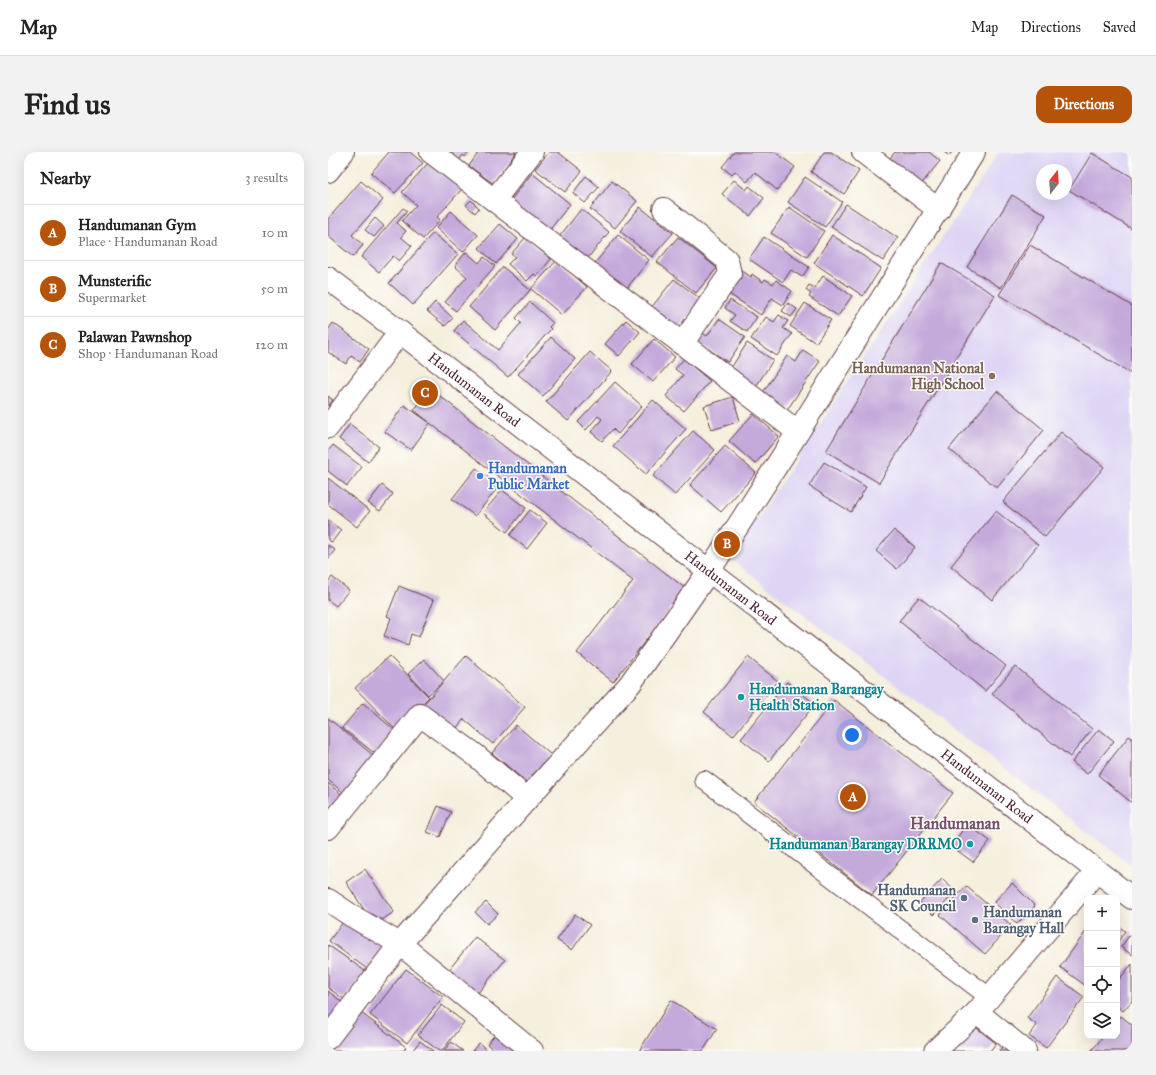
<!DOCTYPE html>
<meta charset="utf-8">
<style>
:root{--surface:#fff;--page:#f2f2f2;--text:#222;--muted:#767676;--line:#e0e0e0;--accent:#b45309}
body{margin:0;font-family:"IM FELL Great Primer",serif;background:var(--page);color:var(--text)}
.controls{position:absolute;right:12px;bottom:12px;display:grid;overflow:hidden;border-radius:8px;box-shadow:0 4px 16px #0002}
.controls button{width:36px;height:36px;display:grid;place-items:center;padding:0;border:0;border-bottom:1px solid var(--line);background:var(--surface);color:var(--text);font:20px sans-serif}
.compass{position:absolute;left:708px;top:12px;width:36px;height:36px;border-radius:50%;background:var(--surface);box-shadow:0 4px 16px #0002;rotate:17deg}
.you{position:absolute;left:524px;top:583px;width:14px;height:14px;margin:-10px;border:3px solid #fff;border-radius:50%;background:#1a73e8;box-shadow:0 0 0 6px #1a73e833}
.badge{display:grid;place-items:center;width:26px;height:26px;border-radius:50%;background:var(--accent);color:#fff;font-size:13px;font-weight:700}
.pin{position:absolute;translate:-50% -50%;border:2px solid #fff;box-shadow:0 1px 4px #0006}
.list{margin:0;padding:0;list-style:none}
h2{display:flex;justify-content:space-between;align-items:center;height:52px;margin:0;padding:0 16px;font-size:17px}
h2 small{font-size:13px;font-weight:400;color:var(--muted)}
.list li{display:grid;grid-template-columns:26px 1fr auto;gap:12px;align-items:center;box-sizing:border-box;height:56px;padding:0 16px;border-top:1px solid var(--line)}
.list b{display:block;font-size:15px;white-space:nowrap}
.list p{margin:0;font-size:13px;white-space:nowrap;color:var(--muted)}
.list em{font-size:13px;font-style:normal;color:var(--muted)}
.icon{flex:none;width:22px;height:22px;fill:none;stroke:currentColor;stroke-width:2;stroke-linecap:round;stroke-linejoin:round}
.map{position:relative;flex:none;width:804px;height:899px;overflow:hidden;border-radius:12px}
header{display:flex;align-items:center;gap:24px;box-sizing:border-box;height:56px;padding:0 20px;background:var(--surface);border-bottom:1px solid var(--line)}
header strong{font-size:19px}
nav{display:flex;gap:22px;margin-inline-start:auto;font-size:14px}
.intro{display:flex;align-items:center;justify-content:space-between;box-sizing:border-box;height:96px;padding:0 24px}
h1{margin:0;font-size:28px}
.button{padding:10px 18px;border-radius:12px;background:var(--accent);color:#fff;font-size:14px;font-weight:700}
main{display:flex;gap:24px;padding:0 24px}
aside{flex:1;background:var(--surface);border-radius:12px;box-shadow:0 4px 16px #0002}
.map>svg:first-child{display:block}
.built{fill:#ded5f5;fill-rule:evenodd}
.building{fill:#c4aadb}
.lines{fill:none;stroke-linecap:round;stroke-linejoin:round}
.service-casing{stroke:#643e46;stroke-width:20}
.minor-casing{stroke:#643e46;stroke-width:24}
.tertiary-casing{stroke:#643e46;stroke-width:24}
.service{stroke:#fff;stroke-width:18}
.minor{stroke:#fff;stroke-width:22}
.tertiary{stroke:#fff;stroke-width:22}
.education-dot{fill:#8d6e63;stroke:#fdfcf7;stroke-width:1.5}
.shop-dot{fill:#3f7fe0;stroke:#fdfcf7;stroke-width:1.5}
.culture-dot{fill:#0f9aa8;stroke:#fdfcf7;stroke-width:1.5}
.service-dot{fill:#5c6f8a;stroke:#fdfcf7;stroke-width:1.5}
.labels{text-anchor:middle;stroke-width:3;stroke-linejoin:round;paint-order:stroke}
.education-label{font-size:14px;font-weight:bold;fill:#785e54;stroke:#fdfcf7;text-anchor:end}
.street-label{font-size:14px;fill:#4a1f2b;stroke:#fdfcf7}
.shop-label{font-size:14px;font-weight:bold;fill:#366cbe;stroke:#fdfcf7;text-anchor:start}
.culture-label{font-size:14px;font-weight:bold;fill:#0d838f;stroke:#fdfcf7;text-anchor:start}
.service-label{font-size:14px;font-weight:bold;fill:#4e5e75;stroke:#fdfcf7;text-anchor:end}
.quarter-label{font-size:16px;font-weight:bold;fill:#755069;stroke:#fdfcf7}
</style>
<header>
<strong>Map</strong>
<nav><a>Map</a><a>Directions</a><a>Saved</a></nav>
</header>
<div class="intro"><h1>Find us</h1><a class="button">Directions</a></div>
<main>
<aside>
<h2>Nearby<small>3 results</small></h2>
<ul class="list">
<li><span class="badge">A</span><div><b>Handumanan Gym</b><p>Place · Handumanan Road</p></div><em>10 m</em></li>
<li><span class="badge">B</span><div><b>Munsterific</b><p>Supermarket</p></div><em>50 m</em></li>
<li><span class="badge">C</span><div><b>Palawan Pawnshop</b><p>Shop · Handumanan Road</p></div><em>120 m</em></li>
</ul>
</aside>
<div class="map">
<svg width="804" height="899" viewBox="0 0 804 899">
<rect width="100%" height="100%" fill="#fdfcf7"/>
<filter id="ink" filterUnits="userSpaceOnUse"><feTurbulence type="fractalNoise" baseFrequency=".025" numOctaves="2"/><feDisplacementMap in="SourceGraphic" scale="8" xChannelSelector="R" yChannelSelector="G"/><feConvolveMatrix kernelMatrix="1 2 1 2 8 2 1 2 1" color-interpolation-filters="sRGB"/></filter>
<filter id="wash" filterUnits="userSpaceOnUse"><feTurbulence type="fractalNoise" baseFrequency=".012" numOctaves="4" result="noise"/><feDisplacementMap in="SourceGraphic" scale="16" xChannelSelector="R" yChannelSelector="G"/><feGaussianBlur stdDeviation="0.9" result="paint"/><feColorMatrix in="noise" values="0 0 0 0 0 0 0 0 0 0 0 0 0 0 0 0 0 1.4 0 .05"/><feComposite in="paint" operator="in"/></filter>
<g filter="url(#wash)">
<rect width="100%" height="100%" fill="#f5efdd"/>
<path class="built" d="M671,0H804V714L403,407ZM714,18H738V42H714Z"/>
<g id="blocks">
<g class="building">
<polygon points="61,0 82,0 95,11 67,41 43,21"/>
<polygon points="114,0 141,0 137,5 135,3 129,11"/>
<polygon points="151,0 188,0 166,32 141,14"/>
<polygon points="221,0 230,0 254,19 237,40 207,17"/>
<polygon points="406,0 447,0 467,15 449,38 427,20 419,30 407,19 404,23 394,15"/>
<polygon points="496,0 503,0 531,19 516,42 483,20"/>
<polygon points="567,0 601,0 612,9 591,35 559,10"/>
<polygon points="616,0 624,0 621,4"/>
<polygon points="764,1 804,25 804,77 741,38"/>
<polygon points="102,9 134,37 109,65 112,68 95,87 74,69 88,53 74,40"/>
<polygon points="204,21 242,52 220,80 182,49"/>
<polygon points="258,24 271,35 257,51 245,41"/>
<polygon points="477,25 514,50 497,75 460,50"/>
<polygon points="406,28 418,38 421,34 436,46 422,64 394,42"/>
<polygon points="33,29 55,48 24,83 35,93 25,105 0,84 0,67"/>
<polygon points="284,29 309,49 287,76 262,57"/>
<polygon points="684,43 718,63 673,136 639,115"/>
<polygon points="143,48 151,56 147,61 138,53"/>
<polygon points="518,52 570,86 555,109 503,75"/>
<polygon points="312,55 345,81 324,105 292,79"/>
<polygon points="461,55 496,79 479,105 443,81"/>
<polygon points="75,56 79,59 69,71 78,79 73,85 84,94 71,109 65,104 51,120 33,105"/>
<polygon points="253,57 281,80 259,107 231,85"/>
<polygon points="123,59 150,83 135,100 108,76"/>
<polygon points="47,66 56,74 46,85 37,78"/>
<polygon points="172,72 190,87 168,112 151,96"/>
<polygon points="105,81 130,102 85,153 61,131"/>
<polygon points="290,83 321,108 299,136 267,111"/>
<polygon points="504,83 553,116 535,144 486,111"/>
<polygon points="198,85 223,107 209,124 206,122 199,129 180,112 187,105 183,102"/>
<polygon points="350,85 389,116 368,141 329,110"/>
<polygon points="436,85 481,115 474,125 463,118 455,130 421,107"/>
<polygon points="702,93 804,154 804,222 671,143"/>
<polygon points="138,100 151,111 156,105 167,114 128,159 117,150 139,125 127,114"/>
<polygon points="229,108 259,135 234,163 203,137"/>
<polygon points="613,111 667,143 551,331 498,299"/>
<polygon points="175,115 202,138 167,178 141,155"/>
<polygon points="413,118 423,125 424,122 435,130 437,127 445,132 448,128 464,139 455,153 444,146 433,163 398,140"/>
<polygon points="495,124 524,144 510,164 481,145 483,142 478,138 481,133 487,136"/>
<polygon points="346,127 374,148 350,177 323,156"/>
<polygon points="402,148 429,165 419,180 402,169 407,163 397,156"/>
<polygon points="107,150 125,166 117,174 99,159"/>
<polygon points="202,150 225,171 221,175 223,177 180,225 126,179 135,168 170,198 193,171 188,166"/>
<polygon points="460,151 469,157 463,165 454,159"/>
<polygon points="477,151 503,168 488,191 462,174"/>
<polygon points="451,163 460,169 455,176 464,182 449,204 423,187 438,165 446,170"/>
<polygon points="391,167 417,185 400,210 366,188 372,179 379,184"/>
<polygon points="298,168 312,180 291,204 277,192"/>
<polygon points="5,171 41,197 32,210 23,204 18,212 0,200 0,178"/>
<polygon points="223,185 247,207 215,244 190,222"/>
<polygon points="326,187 347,205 325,230 304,212"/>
<polygon points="419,191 445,208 427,236 401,219"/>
<polygon points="475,198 492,209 459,258 434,242 459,204 468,210"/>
<polygon points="262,200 284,219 240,269 218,250"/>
<polygon points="356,207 382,229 356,259 338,244 355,223 347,217"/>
<polygon points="287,230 314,254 290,282 285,277 274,289 263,280 274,267 270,264 258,278 250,270"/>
<polygon points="103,237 358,437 285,530 249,501 305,429 102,271 83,298 57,280 76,253 101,270 86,258"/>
<polygon points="669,239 716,278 669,336 621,297"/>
<polygon points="0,244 5,248 0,254"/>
<polygon points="405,245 412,269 384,278 376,254"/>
<polygon points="325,248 358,277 318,322 285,294"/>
<polygon points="425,262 451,284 427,312 401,289"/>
<polygon points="22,272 51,295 40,310 11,287"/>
<polygon points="365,279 387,298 347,343 325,324"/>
<polygon points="733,280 776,315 717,385 675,350"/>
<polygon points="5,293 34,315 19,334 0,319 0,299"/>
<polygon points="397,294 428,321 393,360 362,333"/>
<polygon points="496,310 538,335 523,360 481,334"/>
<polygon points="148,316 171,334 147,364 124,347"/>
<polygon points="0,326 42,359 29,375 0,352"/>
<polygon points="54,333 65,342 52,359 40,351"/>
<polygon points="174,338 198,356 179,380 155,361"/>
<polygon points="202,358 219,371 199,397 182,383"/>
<polygon points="668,359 710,393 664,448 623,414"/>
<polygon points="0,368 13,378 4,390 0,388"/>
<polygon points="566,378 587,395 569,417 548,399"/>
<polygon points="0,393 7,398 0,407"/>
<polygon points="4,425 21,438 8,454 0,448 0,430"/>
<polygon points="71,434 106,448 91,485 83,482 80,493 56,484 63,466 59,464"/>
<polygon points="591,445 678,514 657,539 571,469"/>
<polygon points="61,504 101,545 68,578 27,536"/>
<polygon points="138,504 197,555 165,592 136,567 126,579 95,553"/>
<polygon points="420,505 450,529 405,584 376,560"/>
<polygon points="96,507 116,529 100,543 80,522"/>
<polygon points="687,514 764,577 742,605 664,542"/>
<polygon points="459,530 487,552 441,609 413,587"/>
<polygon points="506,548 625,641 544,743 426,650"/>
<polygon points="35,551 70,581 50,604 14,576"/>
<polygon points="0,566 52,609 21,645 0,628"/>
<polygon points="188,573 223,603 198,630 164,601"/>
<polygon points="771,577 786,589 759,622 744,610"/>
<polygon points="801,584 804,586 804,651 770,623"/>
<polygon points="0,631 19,647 8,660 0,654"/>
<polygon points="110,654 123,660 112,685 99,680"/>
<polygon points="639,672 662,689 645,710 623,694"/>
<polygon points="37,717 66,760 46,773 18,730"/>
<polygon points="614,727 628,740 605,763 592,750"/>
<polygon points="684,731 707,754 689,772 666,750"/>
<polygon points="638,734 683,773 657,802 612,763"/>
<polygon points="158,750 170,762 159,772 147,760"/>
<polygon points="247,762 262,773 244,798 229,788"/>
<polygon points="18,766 63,800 46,822 1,789"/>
<polygon points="789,773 797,779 789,791"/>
<polygon points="759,778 759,832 758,834 732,815"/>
<polygon points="804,780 804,803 793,795"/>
<polygon points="147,785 177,808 149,842 120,819"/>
<polygon points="0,793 37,819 16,847 0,836"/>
<polygon points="804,812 804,849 795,859 789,854 789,830"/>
<polygon points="78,817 115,845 79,891 42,863"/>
<polygon points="729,825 756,845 718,896 701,884 709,873 699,866"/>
<polygon points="0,839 19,854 0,878"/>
<polygon points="343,848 389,877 375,899 311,899"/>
<polygon points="114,853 136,870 114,899 111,899 90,883"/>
<polygon points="32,860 78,895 75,899 3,899"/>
<polygon points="793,864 804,873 804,899 763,899 776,884 789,884 789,869"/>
<polygon points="642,871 668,891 662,899 621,899"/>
<polygon points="170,879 189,899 167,899 159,892"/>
<polygon points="92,889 105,899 84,899"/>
<polygon points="123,890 135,899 116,899"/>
<polygon points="151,891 160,899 144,899"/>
<polygon points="674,895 680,899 671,899"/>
</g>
</g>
</g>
<g filter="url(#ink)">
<use href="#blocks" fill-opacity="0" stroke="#643e46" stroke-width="1"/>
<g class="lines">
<g class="service-casing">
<polyline id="service" points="376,628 661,845"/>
</g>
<g class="minor-casing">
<g id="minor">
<polyline points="103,0 470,280"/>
<polyline points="535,0 611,58"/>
<polyline points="0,19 15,0"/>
<polyline points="166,48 204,0"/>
<polyline points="336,57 399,108 402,122 354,192"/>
<polyline points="0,275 72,180"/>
<polyline points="0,676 92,563 146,602 199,647"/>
<polyline points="0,748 24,764 72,792 204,899"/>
<polyline points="649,860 697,899"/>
<polyline points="0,886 72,792 199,647 302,532 381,419 470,280 646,0"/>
<polyline points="607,899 649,860 769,719"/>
</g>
</g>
<g class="tertiary-casing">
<g id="tertiary">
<path id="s1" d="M0,126L72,180L804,746"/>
</g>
</g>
<use href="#service" class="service"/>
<use href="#minor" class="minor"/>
<use href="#tertiary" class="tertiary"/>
</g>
</g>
<circle class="education-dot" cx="664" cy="224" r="4"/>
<circle class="shop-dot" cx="152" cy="324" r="4"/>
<g class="culture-dot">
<circle cx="413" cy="545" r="4"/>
<circle cx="642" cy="692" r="4"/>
</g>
<g class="service-dot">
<circle cx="636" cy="746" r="4"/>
<circle cx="647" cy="768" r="4"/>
</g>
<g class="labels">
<g class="education-label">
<text x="656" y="221">Handumanan National<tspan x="656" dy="16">High School</tspan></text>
</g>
<g class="street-label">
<text dy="5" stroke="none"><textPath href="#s1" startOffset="184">Handumanan Road</textPath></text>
<text dy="5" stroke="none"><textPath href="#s1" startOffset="508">Handumanan Road</textPath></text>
<text dy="5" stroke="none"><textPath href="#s1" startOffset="832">Handumanan Road</textPath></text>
</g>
<g class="shop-label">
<text x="160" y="321">Handumanan<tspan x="160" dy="16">Public Market</tspan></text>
</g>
<g class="culture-label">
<text x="421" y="542">Handumanan Barangay<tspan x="421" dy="16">Health Station</tspan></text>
<text x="634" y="697" text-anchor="end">Handumanan Barangay DRRMO</text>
</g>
<g class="service-label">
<text x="628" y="743">Handumanan<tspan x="628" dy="16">SK Council</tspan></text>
<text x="655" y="765" text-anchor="start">Handumanan<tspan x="655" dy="16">Barangay Hall</tspan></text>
</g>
<g class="quarter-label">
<text x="627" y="677">Handumanan</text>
</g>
</g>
</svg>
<div class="controls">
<button>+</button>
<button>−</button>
<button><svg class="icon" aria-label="locate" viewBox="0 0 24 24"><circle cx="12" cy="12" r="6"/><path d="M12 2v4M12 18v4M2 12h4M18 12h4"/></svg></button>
<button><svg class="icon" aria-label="layers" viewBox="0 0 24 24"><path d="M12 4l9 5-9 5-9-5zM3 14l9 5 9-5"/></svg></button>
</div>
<svg class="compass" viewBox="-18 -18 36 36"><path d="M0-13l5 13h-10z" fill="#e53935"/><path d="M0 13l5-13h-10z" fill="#767676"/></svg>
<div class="you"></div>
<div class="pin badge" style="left:525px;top:645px">A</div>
<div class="pin badge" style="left:399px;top:392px">B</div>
<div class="pin badge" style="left:97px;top:241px">C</div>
</div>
</main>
